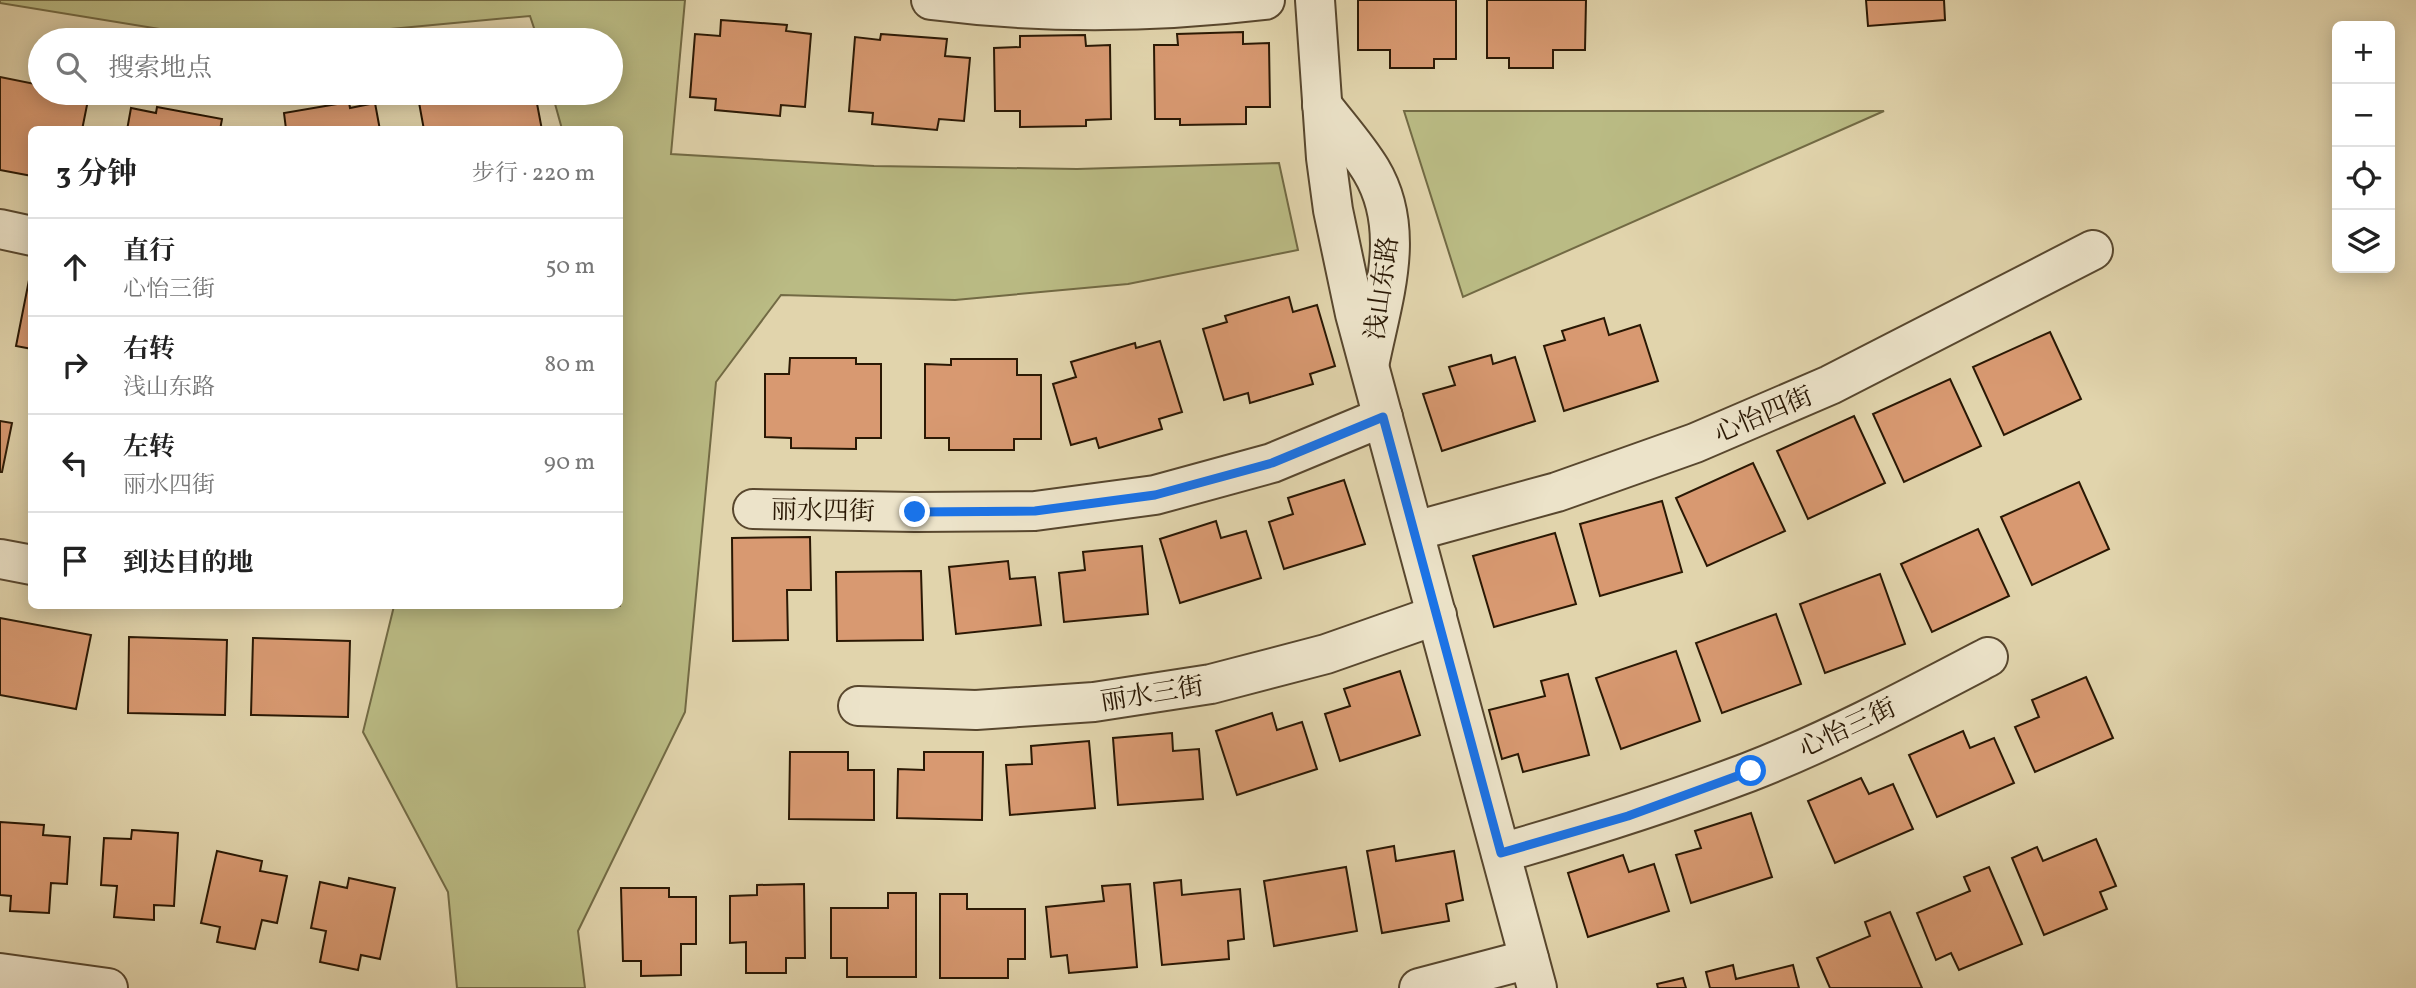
<!DOCTYPE html>
<html lang="zh">
<meta charset="utf-8">
<style>
:root{--surface:#fff;--page:#f6f6f6;--text:#222;--muted:#767676;--line:#e0e0e0}
body{margin:0;font-family:Vollkorn,"Noto Serif SC",serif;background:var(--page);color:var(--text)}
.controls{position:absolute;right:21px;top:21px;display:grid;overflow:hidden;border-radius:10px;box-shadow:0 4px 18px #0003}
.controls button{width:63px;height:63px;display:grid;place-items:center;padding:0;border:0;border-bottom:2px solid var(--line);background:var(--surface);color:var(--text);font:35px sans-serif}
.stop{position:absolute;width:21px;height:21px;margin:-16px;border:5px solid #1a73e8;border-radius:50%;background:#fff}
.stop.end{background:#1a73e8;border-color:#fff;box-shadow:0 2px 7px #0008}
.list{margin:0;padding:0;list-style:none}
h2{display:flex;justify-content:space-between;align-items:center;height:91px;margin:0;padding:0 28px;font-size:30px}
h2 small{font-size:23px;font-weight:400;color:var(--muted)}
.list li{display:grid;grid-template-columns:46px 1fr auto;gap:21px;align-items:center;box-sizing:border-box;height:98px;padding:0 28px;border-top:2px solid var(--line)}
.list b{display:block;font-size:26px;white-space:nowrap}
.list p{margin:0;font-size:23px;white-space:nowrap;color:var(--muted)}
.list em{font-size:23px;font-style:normal;color:var(--muted)}
.icon{flex:none;width:38px;height:38px;fill:none;stroke:currentColor;stroke-width:2;stroke-linecap:round;stroke-linejoin:round}
.map{position:relative;flex:none;width:2416px;height:988px;overflow:hidden}
.search{position:absolute;background:var(--surface);box-shadow:0 4px 18px #0003;left:28px;top:28px;width:595px;height:77px;display:flex;align-items:center;gap:18px;box-sizing:border-box;padding:0 24px;border-radius:38px;color:var(--muted);font-size:26px}
.panel{position:absolute;background:var(--surface);box-shadow:0 4px 18px #0003;left:28px;top:126px;width:595px;height:483px;border-radius:10px}
.map>svg:first-child{display:block}
.green{fill:#babb84;stroke:#726a44;stroke-width:2}
.building{fill:#d89971;stroke:#2a1804;stroke-width:2}
.lines{fill:none;stroke-linecap:round;stroke-linejoin:round}
.minor-casing{stroke:#58472e;stroke-width:42}
.minor{stroke:#ece3c9;stroke-width:38}
.route{stroke:#1a73e8;stroke-width:9}
.labels{text-anchor:middle;stroke-width:5;stroke-linejoin:round;paint-order:stroke}
.street-label{font-size:26px;fill:#2a1804;stroke:#ece3c9}
</style>
<div class="map">
<svg width="2416" height="988" viewBox="0 0 2416 988">
<rect width="100%" height="100%" fill="#e1d4ac"/>
<filter id="stains"><feTurbulence type="fractalNoise" baseFrequency=".00286" numOctaves="4"/><feColorMatrix values="0 0 0 0 .2 0 0 0 0 .09 0 0 0 0 .02 0 0 0 .5 -.17"/></filter>
<radialGradient id="worn" r=".72"><stop offset=".6" stop-color="#630" stop-opacity="0"/><stop offset="1" stop-color="#630" stop-opacity=".3"/></radialGradient>
<g class="green">
<polygon points="0,0 685,0 671,154 874,166 1077,169 1279,163 1298,250 1128,284 955,300 781,295 716,382 685,712 578,931 585,988 457,988 448,892 363,732 394,606 620,606 620,130 562,129 552,93 611,93 611,40 538,40 530,16 273,40 227,40 0,3"/>
<polygon points="1404,111 1884,111 1463,297"/>
</g>
<g class="building">
<polygon points="1358,0 1456,0 1456,59 1434,59 1434,68 1390,68 1390,50 1358,50"/>
<polygon points="1487,0 1586,0 1585,50 1553,50 1553,68 1509,68 1509,58 1487,58"/>
<polygon points="1866,0 1944,0 1945,20 1868,26"/>
<polygon points="721,20 787,25 786,31 811,34 805,107 781,105 780,116 715,110 716,99 690,97 695,34 720,36"/>
<polygon points="1243,32 1243,44 1269,43 1270,107 1246,107 1246,124 1180,125 1180,119 1155,119 1154,45 1178,45 1177,34"/>
<polygon points="881,34 947,39 945,56 970,58 964,121 939,119 937,130 872,124 873,113 849,111 855,37 880,40"/>
<polygon points="1085,35 1086,46 1110,45 1111,119 1086,120 1086,126 1020,127 1020,111 995,111 994,48 1020,47 1020,36"/>
<polygon points="0,77 40,85 40,93 64,93 63,95 88,100 82,130 32,130 32,176 0,170"/>
<polygon points="440,93 535,93 542,130 424,130 418,97"/>
<polygon points="349,102 350,108 375,103 380,130 282,130 286,129 284,113"/>
<polygon points="157,107 222,119 220,130 127,130 131,108 156,113"/>
<polygon points="29,280 32,280 32,349 16,346"/>
<polygon points="1289,297 1293,312 1317,305 1335,366 1310,374 1313,384 1250,403 1248,393 1224,400 1203,329 1227,322 1225,316"/>
<polygon points="1604,318 1609,335 1640,325 1658,381 1564,411 1544,346 1565,340 1562,331"/>
<polygon points="2050,332 2081,399 2004,435 1973,367"/>
<polygon points="1160,341 1182,412 1159,419 1162,429 1099,448 1096,438 1071,445 1053,384 1076,377 1071,362 1135,343 1136,348"/>
<polygon points="1491,355 1493,364 1515,357 1535,421 1442,451 1423,394 1455,385 1449,367"/>
<polygon points="790,358 856,358 856,364 881,364 881,438 856,438 856,449 791,448 791,438 765,437 765,374 789,374"/>
<polygon points="951,359 1017,359 1017,375 1041,375 1041,439 1014,439 1014,450 949,450 949,438 925,438 925,364 951,365"/>
<polygon points="1950,379 1981,446 1904,482 1873,414"/>
<polygon points="1854,416 1885,483 1808,519 1777,451"/>
<polygon points="0,421 12,423 2,472 0,472"/>
<polygon points="1753,463 1785,531 1707,566 1676,498"/>
<polygon points="1344,480 1365,544 1284,569 1269,522 1293,514 1288,498"/>
<polygon points="2079,482 2109,549 2032,585 2001,517"/>
<polygon points="1662,501 1682,572 1600,596 1580,524"/>
<polygon points="1216,521 1221,538 1246,531 1261,578 1180,603 1160,539"/>
<polygon points="1978,529 2009,596 1932,632 1901,564"/>
<polygon points="1555,533 1576,604 1494,627 1473,556"/>
<polygon points="810,537 811,590 787,590 788,640 733,641 732,538"/>
<polygon points="1142,546 1148,614 1064,622 1059,573 1085,570 1083,552"/>
<polygon points="1008,561 1010,579 1035,577 1041,625 956,634 949,567"/>
<polygon points="921,571 923,640 837,641 836,572"/>
<polygon points="1880,574 1905,644 1825,673 1800,604"/>
<polygon points="1776,614 1801,684 1722,713 1696,643"/>
<polygon points="0,618 91,635 76,709 0,695"/>
<polygon points="129,637 227,640 225,715 128,713"/>
<polygon points="253,638 350,641 348,717 251,715"/>
<polygon points="1676,651 1700,721 1621,749 1596,678"/>
<polygon points="1400,671 1420,735 1340,761 1325,714 1350,706 1344,689"/>
<polygon points="1568,674 1589,755 1523,772 1518,754 1502,759 1489,710 1545,696 1541,681"/>
<polygon points="2086,677 2113,738 2035,772 2015,727 2039,717 2032,700"/>
<polygon points="1272,713 1277,730 1302,722 1317,769 1237,795 1216,731"/>
<polygon points="1963,731 1970,748 1994,738 2014,783 1937,817 1909,755"/>
<polygon points="1172,733 1173,751 1199,749 1203,799 1118,805 1113,738"/>
<polygon points="1089,741 1095,808 1010,815 1006,765 1032,764 1031,746"/>
<polygon points="790,752 848,752 848,770 874,770 874,820 789,819"/>
<polygon points="924,752 983,752 982,820 897,818 898,769 924,770"/>
<polygon points="1861,778 1869,794 1893,784 1913,829 1835,863 1808,801"/>
<polygon points="1751,813 1772,877 1691,903 1676,855 1701,848 1695,831"/>
<polygon points="0,822 44,825 43,835 70,837 67,884 51,883 49,913 10,911 11,896 0,895"/>
<polygon points="132,830 178,833 174,906 154,905 154,920 114,917 117,886 101,885 104,838 131,839"/>
<polygon points="2096,839 2116,886 2100,892 2107,909 2044,935 2012,858 2037,847 2043,861"/>
<polygon points="1394,846 1396,861 1454,851 1463,900 1446,904 1449,921 1382,933 1367,851"/>
<polygon points="217,851 262,861 260,871 287,876 277,923 262,920 255,949 217,942 220,927 201,923"/>
<polygon points="1623,855 1629,872 1654,864 1669,911 1588,937 1568,873"/>
<polygon points="1346,867 1357,931 1274,946 1264,881"/>
<polygon points="1989,867 2022,944 1959,970 1951,953 1936,960 1917,913 1970,891 1964,877"/>
<polygon points="349,878 395,888 380,959 361,955 358,970 320,962 326,931 311,928 320,882 347,888"/>
<polygon points="1181,880 1182,895 1240,889 1244,939 1228,941 1229,959 1162,965 1154,883"/>
<polygon points="804,884 805,958 786,958 786,973 746,973 746,942 730,943 730,896 757,895 757,885"/>
<polygon points="1130,884 1137,967 1069,973 1067,955 1051,957 1046,907 1104,901 1102,886"/>
<polygon points="621,888 669,888 669,897 696,897 696,944 681,944 681,975 641,976 641,961 623,961"/>
<polygon points="888,893 916,893 916,977 847,977 847,958 831,958 831,908 888,908"/>
<polygon points="940,894 967,894 967,909 1025,909 1025,959 1008,959 1008,978 940,978"/>
<polygon points="1890,912 1922,988 1830,988 1817,958 1870,936 1865,922"/>
<polygon points="1733,965 1736,979 1793,965 1799,988 1710,988 1706,972"/>
<polygon points="1683,978 1686,988 1658,988 1657,984"/>
</g>
<g class="lines">
<g class="minor-casing">
<g id="minor">
<path d="M931,0C1041,14 1155,13 1265,0"/>
<polyline points="1315,0 1326,158 1333,210 1355,314 1537,988"/>
<path d="M1322,105C1338,126 1357,147 1371,170C1407,230 1383,297 1370,361"/>
<polyline points="0,229 32,236"/>
<polyline points="753,509 915,512 1035,511 1155,495 1272,463 1383,417"/>
<polyline points="1415,531 1557,492 1695,443 1830,385 2093,250"/>
<polyline points="0,559 32,565"/>
<polyline points="858,706 976,710 1094,702 1211,684 1326,654 1437,615"/>
<path d="M1501,853C1585,829 1667,803 1749,772C1831,740 1910,698 1988,657"/>
<polyline points="0,973 108,988"/>
<polyline points="1419,988 1529,959"/>
</g>
</g>
<use href="#minor" class="minor"/>
</g>
<g class="lines">
<polyline class="route" points="915,512 1035,511 1155,495 1272,463 1383,417 1501,853 1628,816 1751,771"/>
</g>
<g class="labels">
<g class="street-label">
<text transform="translate(1381 288) rotate(-82)" y="9">浅山东路</text>
<text transform="translate(1763 414) rotate(-23)" y="9">心怡四街</text>
<text transform="translate(823 510) rotate(1)" y="9">丽水四街</text>
<text transform="translate(1152 693) rotate(-9)" y="9">丽水三街</text>
<text transform="translate(1847 727) rotate(-25)" y="9">心怡三街</text>
</g>
</g>
<rect width="100%" height="100%" filter="url(#stains)"/>
<rect width="100%" height="100%" fill="url(#worn)"/>
</svg>
<div class="controls">
<button>+</button>
<button>−</button>
<button><svg class="icon" aria-label="locate" viewBox="0 0 24 24"><circle cx="12" cy="12" r="6"/><path d="M12 2v4M12 18v4M2 12h4M18 12h4"/></svg></button>
<button><svg class="icon" aria-label="layers" viewBox="0 0 24 24"><path d="M12 4l9 5-9 5-9-5zM3 14l9 5 9-5"/></svg></button>
</div>
<div class="stop" style="left:1751px;top:771px"></div>
<div class="stop end" style="left:915px;top:512px"></div>
<div class="search"><svg class="icon" aria-label="search" viewBox="0 0 24 24"><circle cx="10" cy="10" r="6"/><path d="M15 15l6 6"/></svg>搜索地点</div>
<section class="panel">
<h2>3 分钟<small>步行 · 220 m</small></h2>
<ul class="list">
<li><svg class="icon" aria-label="ahead" viewBox="0 0 24 24"><path d="M12 20V5M6 11l6-6 6 6"/></svg><div><b>直行</b><p>心怡三街</p></div><em>50 m</em></li>
<li><svg class="icon" aria-label="right" viewBox="0 0 24 24"><path d="M7 20v-9h11M14 6l5 5-5 5"/></svg><div><b>右转</b><p>浅山东路</p></div><em>80 m</em></li>
<li><svg class="icon" aria-label="left" viewBox="0 0 24 24"><path d="M17 20v-9H6M10 6l-5 5 5 5"/></svg><div><b>左转</b><p>丽水四街</p></div><em>90 m</em></li>
<li><svg class="icon" aria-label="arrive" viewBox="0 0 24 24"><path d="M6 21V4h12l-3 4 3 4H6"/></svg><div><b>到达目的地</b></div></li>
</ul>
</section>
</div>
